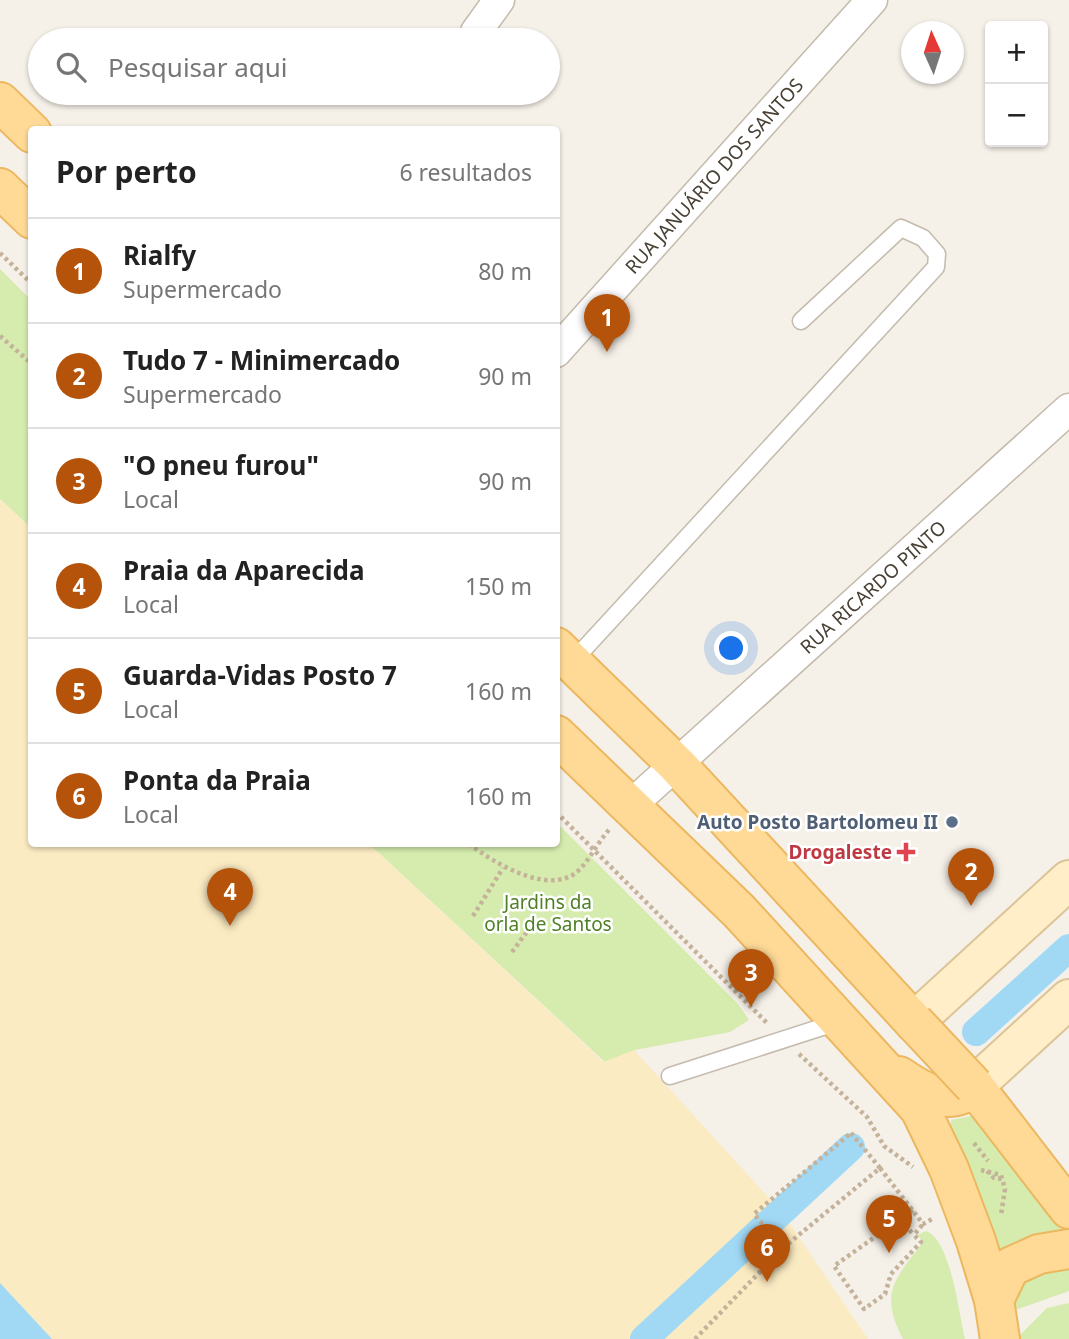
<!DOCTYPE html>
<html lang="pt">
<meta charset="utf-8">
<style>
:root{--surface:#fff;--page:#f2f2f2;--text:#222;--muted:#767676;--line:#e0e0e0;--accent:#b45309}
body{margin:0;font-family:"Noto Sans",sans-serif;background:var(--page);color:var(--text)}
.controls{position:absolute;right:21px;top:21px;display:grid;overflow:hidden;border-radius:7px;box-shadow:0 2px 5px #0004}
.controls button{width:63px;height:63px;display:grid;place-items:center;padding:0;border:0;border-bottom:2px solid var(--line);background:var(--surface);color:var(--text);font:35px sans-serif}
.compass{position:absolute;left:901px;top:21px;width:63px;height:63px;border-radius:50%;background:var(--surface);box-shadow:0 2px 5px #0004;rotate:357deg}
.you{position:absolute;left:732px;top:649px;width:24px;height:24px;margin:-18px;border:5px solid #fff;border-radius:50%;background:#1a73e8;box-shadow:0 0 0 10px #1a73e833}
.badge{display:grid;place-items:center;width:46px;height:46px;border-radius:50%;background:var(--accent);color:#fff;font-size:23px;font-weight:700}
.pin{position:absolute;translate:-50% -58px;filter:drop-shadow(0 2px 4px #0008)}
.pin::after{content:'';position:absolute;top:37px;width:24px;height:21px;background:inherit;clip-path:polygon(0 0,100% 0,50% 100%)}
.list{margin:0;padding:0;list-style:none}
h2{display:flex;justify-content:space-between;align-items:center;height:91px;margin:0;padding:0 28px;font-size:30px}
h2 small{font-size:23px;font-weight:400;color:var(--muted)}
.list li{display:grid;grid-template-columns:46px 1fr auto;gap:21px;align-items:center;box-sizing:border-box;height:105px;padding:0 28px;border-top:2px solid var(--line)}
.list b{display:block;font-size:26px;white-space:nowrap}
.list p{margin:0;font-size:23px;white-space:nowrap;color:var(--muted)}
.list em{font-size:23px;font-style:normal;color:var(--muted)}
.icon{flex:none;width:38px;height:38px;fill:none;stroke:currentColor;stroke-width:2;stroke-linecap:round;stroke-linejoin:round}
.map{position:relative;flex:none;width:1069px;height:1339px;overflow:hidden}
.search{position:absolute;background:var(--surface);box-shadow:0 2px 5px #0004;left:28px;top:28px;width:532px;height:77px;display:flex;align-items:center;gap:18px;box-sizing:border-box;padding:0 24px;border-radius:38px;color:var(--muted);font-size:26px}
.panel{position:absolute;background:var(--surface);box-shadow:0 2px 5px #0004;left:28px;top:126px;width:532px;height:721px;border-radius:7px}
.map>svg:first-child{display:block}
.green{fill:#d5ecae}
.sand{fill:#fbebc2}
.water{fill:#a1d9f5}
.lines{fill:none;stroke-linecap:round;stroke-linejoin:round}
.canal{stroke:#a1d9f5;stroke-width:28}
.lane-casing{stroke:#c4baad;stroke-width:19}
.street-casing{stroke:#c4baad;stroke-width:33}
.secondary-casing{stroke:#dbc497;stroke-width:42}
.primary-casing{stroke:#ecb75f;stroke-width:42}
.path{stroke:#c4b29a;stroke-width:4.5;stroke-dasharray:3.5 3.5;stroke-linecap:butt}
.lane{stroke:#fff;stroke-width:16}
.street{stroke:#fff;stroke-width:30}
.secondary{stroke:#ffeec8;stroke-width:38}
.primary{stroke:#ffda97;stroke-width:38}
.primary-bridge-casing{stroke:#ecb75f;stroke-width:42;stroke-linecap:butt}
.primary-bridge{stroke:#ffda97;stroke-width:38}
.service-dot{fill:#5c6f8a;stroke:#fff;stroke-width:2.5}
.health-dot{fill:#e0444e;stroke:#fff;stroke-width:2.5}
.labels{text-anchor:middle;stroke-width:5;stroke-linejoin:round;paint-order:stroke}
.street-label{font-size:19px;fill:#494036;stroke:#fff}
.service-label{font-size:19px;font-weight:bold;fill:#4e5e75;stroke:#fff;text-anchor:end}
.health-label{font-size:19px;font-weight:bold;fill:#be3a42;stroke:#fff;text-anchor:end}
.park-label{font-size:19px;fill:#4e7f25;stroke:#fff}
</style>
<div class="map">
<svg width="1069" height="1339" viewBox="0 0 1069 1339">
<rect width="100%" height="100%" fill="#f5f0e8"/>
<g class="green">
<polygon points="0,269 31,300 31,528 0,499"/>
<polygon points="557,823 738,1004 749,1020 730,1032 635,1050 605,1062 369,844 556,844"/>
<polygon points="971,1116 1013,1164 1063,1230 1043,1234 995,1259 951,1134 951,1120"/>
<path d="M926,1231C951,1240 959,1314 965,1339H903C880,1295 893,1281 920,1246L922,1241L918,1235Z"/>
<polygon points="1069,1261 1069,1291 1004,1314 1010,1287"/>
<polygon points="1069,1303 1069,1339 1020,1339 1019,1336 1047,1308"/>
</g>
<polygon class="sand" points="0,499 31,528 32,844 369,844 604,1062 634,1050 781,1211 868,1339 52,1339 0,1283"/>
<polygon class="water" points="0,1283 52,1339 0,1339"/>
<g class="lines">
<g class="canal">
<polyline points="976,1032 1069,948"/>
<polyline points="644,1339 851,1147"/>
</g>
<g class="lane-casing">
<g id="lane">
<polyline points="572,662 936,267 937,254 923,238 901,228 801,321"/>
<polyline points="670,1076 838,1022"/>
</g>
</g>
<g class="street-casing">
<g id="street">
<polyline points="476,32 499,0"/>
<polyline points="556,352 872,0"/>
<polyline points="630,806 1069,409"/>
</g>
</g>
<g class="secondary-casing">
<g id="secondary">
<polyline points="914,1022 1069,880"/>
<polyline points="974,1086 1069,999"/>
</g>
</g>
<g class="primary-casing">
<g id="primary">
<polyline points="0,102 32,133"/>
<polyline points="0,188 32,219"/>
<polyline points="556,647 677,765 914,1022"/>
<polyline points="556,735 739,911 920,1109 949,1169 976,1241 994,1300 1000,1339"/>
<path d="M899,1076C921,1091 949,1109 974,1086L1069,1209"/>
<polyline points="994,1300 1010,1267 1039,1254 1069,1249"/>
</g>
</g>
<g class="path">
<polyline points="0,253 32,284"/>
<polyline points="0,336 32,364"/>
<polyline points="556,812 768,1024"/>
<path d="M469,844C493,862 550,898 579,870C590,859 598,842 609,830"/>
<polyline points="473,916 503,868"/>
<polyline points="512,952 529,929"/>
<polyline points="799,1054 867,1117 884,1146 913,1167"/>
<polygon points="851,1133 880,1168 783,1248 754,1214"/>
<polyline points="974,1143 988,1161"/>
<polyline points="880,1168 923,1224 934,1218"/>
<polyline points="981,1170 1001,1175 1005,1189 1001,1215"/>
<polyline points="987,1171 994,1178 1002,1179"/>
<polyline points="913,1210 834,1266 864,1309 885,1294 891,1274 921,1242 914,1235 923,1224"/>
<polyline points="900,1220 914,1235"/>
<polyline points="695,1339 783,1248"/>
</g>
<use href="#lane" class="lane"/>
<use href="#street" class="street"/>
<use href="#secondary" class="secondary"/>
<use href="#primary" class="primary"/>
<g class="primary-bridge-casing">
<polyline id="primary-bridge" points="914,1022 974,1086"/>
</g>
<use href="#primary-bridge" class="primary-bridge"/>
</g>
<circle class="service-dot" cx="952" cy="822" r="7"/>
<path class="health-dot" d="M902.5 841.5h7v7h7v7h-7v7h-7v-7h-7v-7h7z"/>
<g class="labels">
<g class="street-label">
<text transform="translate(714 176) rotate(-48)" y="7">RUA JANUÁRIO DOS SANTOS</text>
<text transform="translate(873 587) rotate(-42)" y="7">RUA RICARDO PINTO</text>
</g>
<g class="service-label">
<text x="938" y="829">Auto Posto Bartolomeu II</text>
</g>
<g class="health-label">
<text x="892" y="859">Drogaleste</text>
</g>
<g class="park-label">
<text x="548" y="909">Jardins da<tspan x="548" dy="22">orla de Santos</tspan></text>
</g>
</g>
</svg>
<div class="controls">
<button>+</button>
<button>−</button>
</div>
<svg class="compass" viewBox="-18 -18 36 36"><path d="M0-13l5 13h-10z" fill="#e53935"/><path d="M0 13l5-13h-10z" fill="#767676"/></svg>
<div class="you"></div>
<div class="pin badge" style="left:607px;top:352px">1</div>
<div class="pin badge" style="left:971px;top:906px">2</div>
<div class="pin badge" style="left:751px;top:1007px">3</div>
<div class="pin badge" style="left:230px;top:926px">4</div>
<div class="pin badge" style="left:889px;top:1253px">5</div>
<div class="pin badge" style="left:767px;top:1282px">6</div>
<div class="search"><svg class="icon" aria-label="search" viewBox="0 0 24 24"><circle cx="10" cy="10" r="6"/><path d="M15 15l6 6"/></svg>Pesquisar aqui</div>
<section class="panel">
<h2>Por perto<small>6 resultados</small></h2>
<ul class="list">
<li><span class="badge">1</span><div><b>Rialfy</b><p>Supermercado</p></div><em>80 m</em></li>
<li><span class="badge">2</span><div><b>Tudo 7 - Minimercado</b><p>Supermercado</p></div><em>90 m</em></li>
<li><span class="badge">3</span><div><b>&quot;O pneu furou&quot;</b><p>Local</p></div><em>90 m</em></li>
<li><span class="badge">4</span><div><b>Praia da Aparecida</b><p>Local</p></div><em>150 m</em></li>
<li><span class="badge">5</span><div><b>Guarda-Vidas Posto 7</b><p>Local</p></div><em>160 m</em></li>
<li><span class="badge">6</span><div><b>Ponta da Praia</b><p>Local</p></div><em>160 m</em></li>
</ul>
</section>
</div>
